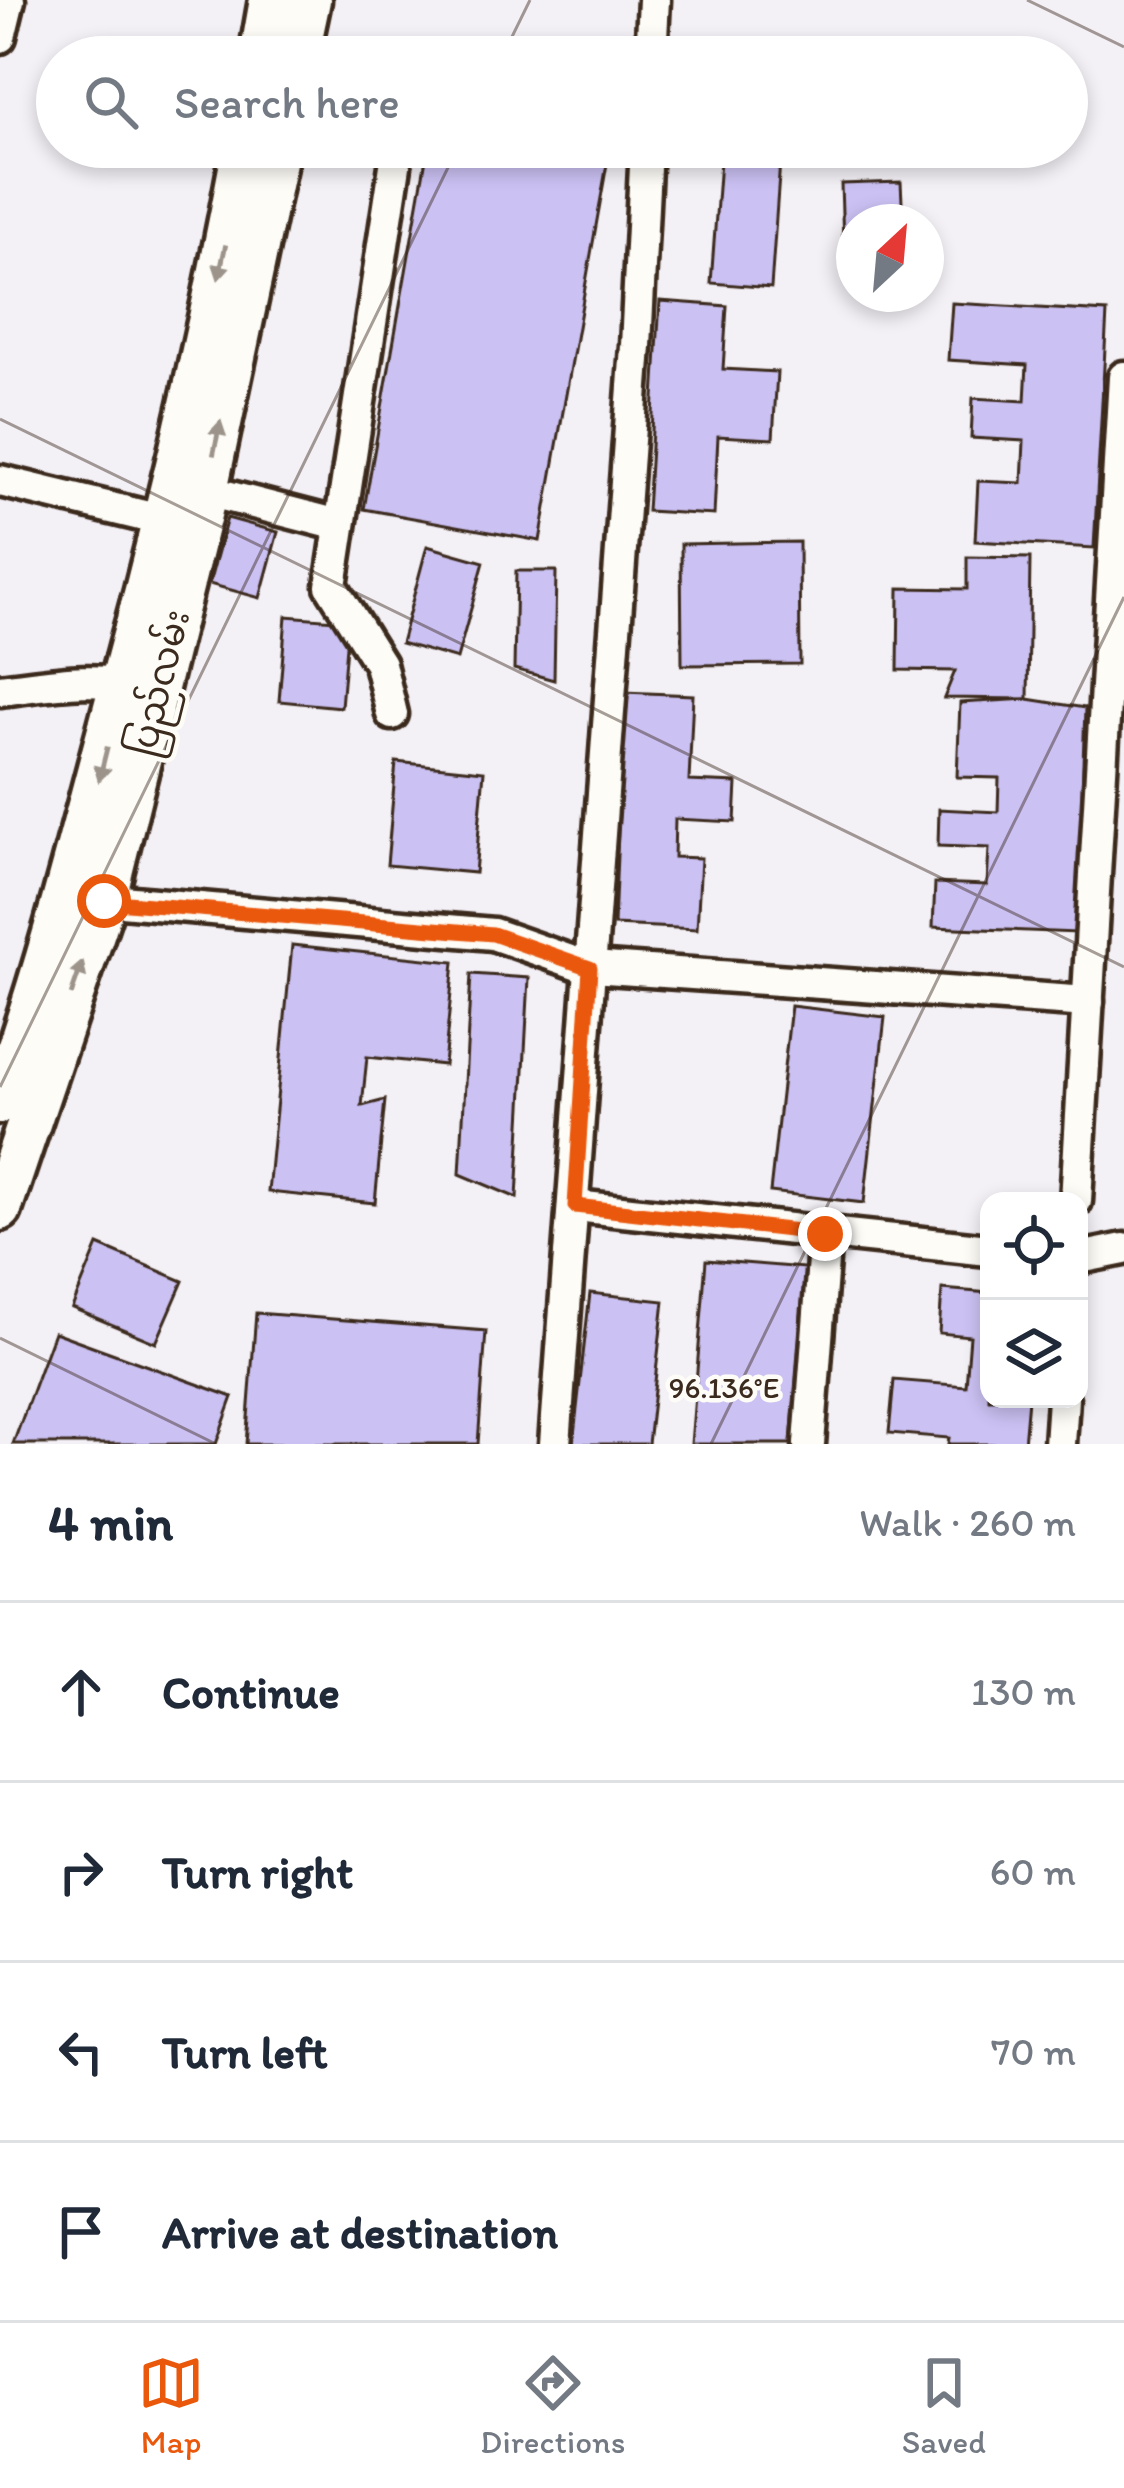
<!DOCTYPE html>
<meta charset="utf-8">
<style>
:root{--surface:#fff;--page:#f6f6f7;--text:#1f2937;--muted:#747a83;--line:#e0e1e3;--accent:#ea580c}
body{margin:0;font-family:Itim,"Noto Sans Myanmar",sans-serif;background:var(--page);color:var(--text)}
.controls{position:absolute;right:36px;bottom:36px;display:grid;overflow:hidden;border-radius:24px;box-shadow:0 6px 18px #0003}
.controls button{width:108px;height:108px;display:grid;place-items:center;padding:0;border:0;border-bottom:3px solid var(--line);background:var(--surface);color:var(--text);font:60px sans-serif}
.compass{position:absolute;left:836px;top:204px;width:108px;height:108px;border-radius:50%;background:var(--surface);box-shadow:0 6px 18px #0003;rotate:26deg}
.stop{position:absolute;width:36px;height:36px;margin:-27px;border:9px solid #ea580c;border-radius:50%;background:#fff}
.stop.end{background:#ea580c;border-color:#fff;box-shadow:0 3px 12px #0008}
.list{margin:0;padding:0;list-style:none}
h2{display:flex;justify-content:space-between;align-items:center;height:156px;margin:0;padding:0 48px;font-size:51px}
h2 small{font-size:39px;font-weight:400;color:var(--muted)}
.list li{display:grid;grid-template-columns:78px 1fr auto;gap:36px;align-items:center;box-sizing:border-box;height:180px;padding:0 48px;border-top:3px solid var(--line)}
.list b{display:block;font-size:45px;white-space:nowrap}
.list em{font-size:39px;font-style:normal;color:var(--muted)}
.icon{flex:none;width:66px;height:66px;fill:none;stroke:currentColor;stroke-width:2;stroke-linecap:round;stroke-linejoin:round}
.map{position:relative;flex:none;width:1124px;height:1444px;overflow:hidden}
.search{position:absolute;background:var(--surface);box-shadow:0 6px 18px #0003;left:36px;right:36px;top:36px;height:132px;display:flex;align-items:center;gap:30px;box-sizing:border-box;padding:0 42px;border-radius:66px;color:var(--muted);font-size:45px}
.sheet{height:876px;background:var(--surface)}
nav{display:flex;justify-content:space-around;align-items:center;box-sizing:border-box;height:168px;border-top:3px solid var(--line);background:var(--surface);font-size:33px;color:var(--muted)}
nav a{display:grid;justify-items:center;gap:6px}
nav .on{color:var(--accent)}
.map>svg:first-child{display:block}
.building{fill:#cbc1f3;stroke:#3b2a1e;stroke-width:3}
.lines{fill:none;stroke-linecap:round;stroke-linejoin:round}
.minor-casing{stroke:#3b2a1e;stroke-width:39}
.highway-casing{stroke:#3b2a1e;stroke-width:51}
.minor{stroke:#fdfcf7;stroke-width:30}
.highway{stroke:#fdfcf7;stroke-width:42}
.oneway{fill:#9c938a}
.route{stroke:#ea580c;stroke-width:15}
.ticks{fill:none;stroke:#3b2a1e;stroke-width:3;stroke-opacity:0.45}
.labels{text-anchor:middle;stroke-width:9;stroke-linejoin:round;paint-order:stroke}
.street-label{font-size:36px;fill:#3b2a1e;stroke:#fdfcf7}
.ticks-label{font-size:30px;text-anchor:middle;fill:#3b2a1e;stroke:#fdfcf7;stroke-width:9;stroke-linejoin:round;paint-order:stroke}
</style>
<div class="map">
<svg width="1124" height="1444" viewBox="0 0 1124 1444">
<rect width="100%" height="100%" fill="#f3f0f6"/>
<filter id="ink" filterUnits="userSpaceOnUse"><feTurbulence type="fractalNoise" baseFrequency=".00833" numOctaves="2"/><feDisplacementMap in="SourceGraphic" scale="24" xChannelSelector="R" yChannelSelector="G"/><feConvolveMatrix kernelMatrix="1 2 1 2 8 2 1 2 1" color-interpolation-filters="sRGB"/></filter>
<g filter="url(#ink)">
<g class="building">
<polygon points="696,46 760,51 759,57 695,57"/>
<polygon points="446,49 490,57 444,57"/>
<polygon points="428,147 610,147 540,541 364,509"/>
<polygon points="721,147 781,147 771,288 711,283"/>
<polygon points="901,182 903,222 854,222 854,241 843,242 841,184"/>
<polygon points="660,301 727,306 723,369 777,372 773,439 718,436 714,515 647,511"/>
<polygon points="952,303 1107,312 1094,548 975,541 978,481 1022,483 1024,441 971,438 973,398 1025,401 1027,365 948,360"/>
<polygon points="227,518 278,532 260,598 209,584"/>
<polygon points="799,542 800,664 682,665 681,544"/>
<polygon points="427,546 484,562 457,659 401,643"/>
<polygon points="967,557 1030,558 1028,699 944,698 955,671 898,670 899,588 967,589"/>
<polygon points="516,571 556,571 554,680 514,669"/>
<polygon points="286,616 348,621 341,707 279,701"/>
<polygon points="624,692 693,695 689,781 737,783 735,822 675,819 674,857 701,858 697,929 614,925"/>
<polygon points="1028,699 1085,708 1077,933 933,927 935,883 987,885 989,848 938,846 939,809 998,812 999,778 957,777 960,703"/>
<polygon points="396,762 484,771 475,873 387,865"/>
<polygon points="292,945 454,962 444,1065 367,1057 362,1106 385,1100 375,1203 268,1192"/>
<polygon points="471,974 529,978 517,1198 460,1174"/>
<polygon points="791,1006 885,1017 864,1203 770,1192"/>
<polygon points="98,1245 183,1281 156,1343 72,1308"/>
<polygon points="706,1260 805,1268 791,1444 691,1444"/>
<polygon points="942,1289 989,1293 989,1399 1028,1399 1024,1444 948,1444 949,1438 889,1433 894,1380 966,1386 970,1336 939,1333"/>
<polygon points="590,1293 664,1301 648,1444 573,1444"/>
<polygon points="256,1313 486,1331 478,1444 246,1444"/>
<polygon points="54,1332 233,1397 216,1444 13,1444"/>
</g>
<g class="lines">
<g class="minor-casing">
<g id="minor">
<polyline points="0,37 9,0"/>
<polyline points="651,57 654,0"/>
<polyline points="0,481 181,525"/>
<polyline points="188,486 339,525"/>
<path d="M0,690C45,685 95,674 140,688"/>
<polyline points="392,714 380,664 331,586 395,166"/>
<polyline points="88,898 493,934 590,968"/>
<polyline points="592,967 1088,1002"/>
<polyline points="1076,1201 1124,377"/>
<polyline points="575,1206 989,1250"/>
<polyline points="1079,1258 1124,1249"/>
<polyline points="555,1444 636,346 646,147"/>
<polyline points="809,1444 825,1234"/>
<polyline points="1060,1444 1063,1399"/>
</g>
</g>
<g class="highway-casing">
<g id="highway">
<polyline points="261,57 271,0"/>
<polyline points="297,57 309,0"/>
<path d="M0,1102C50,964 84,823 122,681C170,505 211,327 244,147"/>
<polyline points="0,1209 104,901 206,490 278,147"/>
</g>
</g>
<use href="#minor" class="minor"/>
<use href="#highway" class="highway"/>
</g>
<defs><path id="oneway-solid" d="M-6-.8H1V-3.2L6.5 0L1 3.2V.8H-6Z" transform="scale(3)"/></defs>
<g class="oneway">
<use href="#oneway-solid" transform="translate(222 262) rotate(102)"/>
<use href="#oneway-solid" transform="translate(217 438) rotate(-78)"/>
<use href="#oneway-solid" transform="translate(103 764) rotate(104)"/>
<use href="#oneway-solid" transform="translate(77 978) rotate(-71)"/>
</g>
</g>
<g class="lines" filter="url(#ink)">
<polyline class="route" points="104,901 493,934 590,968 575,1206 825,1234"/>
</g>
<path class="ticks" d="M1027,0L1124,47M502,57L530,0M0,419L1124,967M0,1087L458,147M0,1338L216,1444M711,1444L1124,597"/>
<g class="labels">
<g class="street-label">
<text transform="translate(159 683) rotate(-76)" y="13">ပြည်လမ်း</text>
</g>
</g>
<g class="ticks-label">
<text x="724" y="1398">96.136°E</text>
</g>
</svg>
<div class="controls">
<button><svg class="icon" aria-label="locate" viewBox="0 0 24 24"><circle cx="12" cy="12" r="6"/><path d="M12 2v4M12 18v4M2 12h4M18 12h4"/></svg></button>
<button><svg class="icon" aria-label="layers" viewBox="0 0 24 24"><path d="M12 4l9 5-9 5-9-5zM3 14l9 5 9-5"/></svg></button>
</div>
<svg class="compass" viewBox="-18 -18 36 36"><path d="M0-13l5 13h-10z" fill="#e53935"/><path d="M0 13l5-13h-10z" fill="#747a83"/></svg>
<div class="stop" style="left:104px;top:901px"></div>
<div class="stop end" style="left:825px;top:1234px"></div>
<div class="search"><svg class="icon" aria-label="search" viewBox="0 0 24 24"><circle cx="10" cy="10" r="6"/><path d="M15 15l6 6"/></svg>Search here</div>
</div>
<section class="sheet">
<h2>4 min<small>Walk · 260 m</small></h2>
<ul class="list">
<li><svg class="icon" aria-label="ahead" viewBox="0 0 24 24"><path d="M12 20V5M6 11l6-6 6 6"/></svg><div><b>Continue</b></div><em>130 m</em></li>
<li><svg class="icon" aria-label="right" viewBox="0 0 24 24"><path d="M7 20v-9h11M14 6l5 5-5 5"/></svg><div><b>Turn right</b></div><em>60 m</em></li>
<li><svg class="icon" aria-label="left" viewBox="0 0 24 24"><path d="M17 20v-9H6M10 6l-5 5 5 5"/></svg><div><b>Turn left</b></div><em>70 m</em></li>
<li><svg class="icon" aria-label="arrive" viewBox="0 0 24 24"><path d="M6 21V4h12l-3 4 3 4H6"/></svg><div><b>Arrive at destination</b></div></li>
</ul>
</section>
<nav>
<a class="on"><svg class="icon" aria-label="map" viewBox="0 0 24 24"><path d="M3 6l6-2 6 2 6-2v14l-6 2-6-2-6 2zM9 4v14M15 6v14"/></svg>Map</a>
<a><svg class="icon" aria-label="directions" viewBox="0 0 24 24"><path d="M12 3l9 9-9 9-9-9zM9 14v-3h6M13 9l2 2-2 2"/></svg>Directions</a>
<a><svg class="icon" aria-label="saved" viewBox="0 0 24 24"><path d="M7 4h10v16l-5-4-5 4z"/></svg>Saved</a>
</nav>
